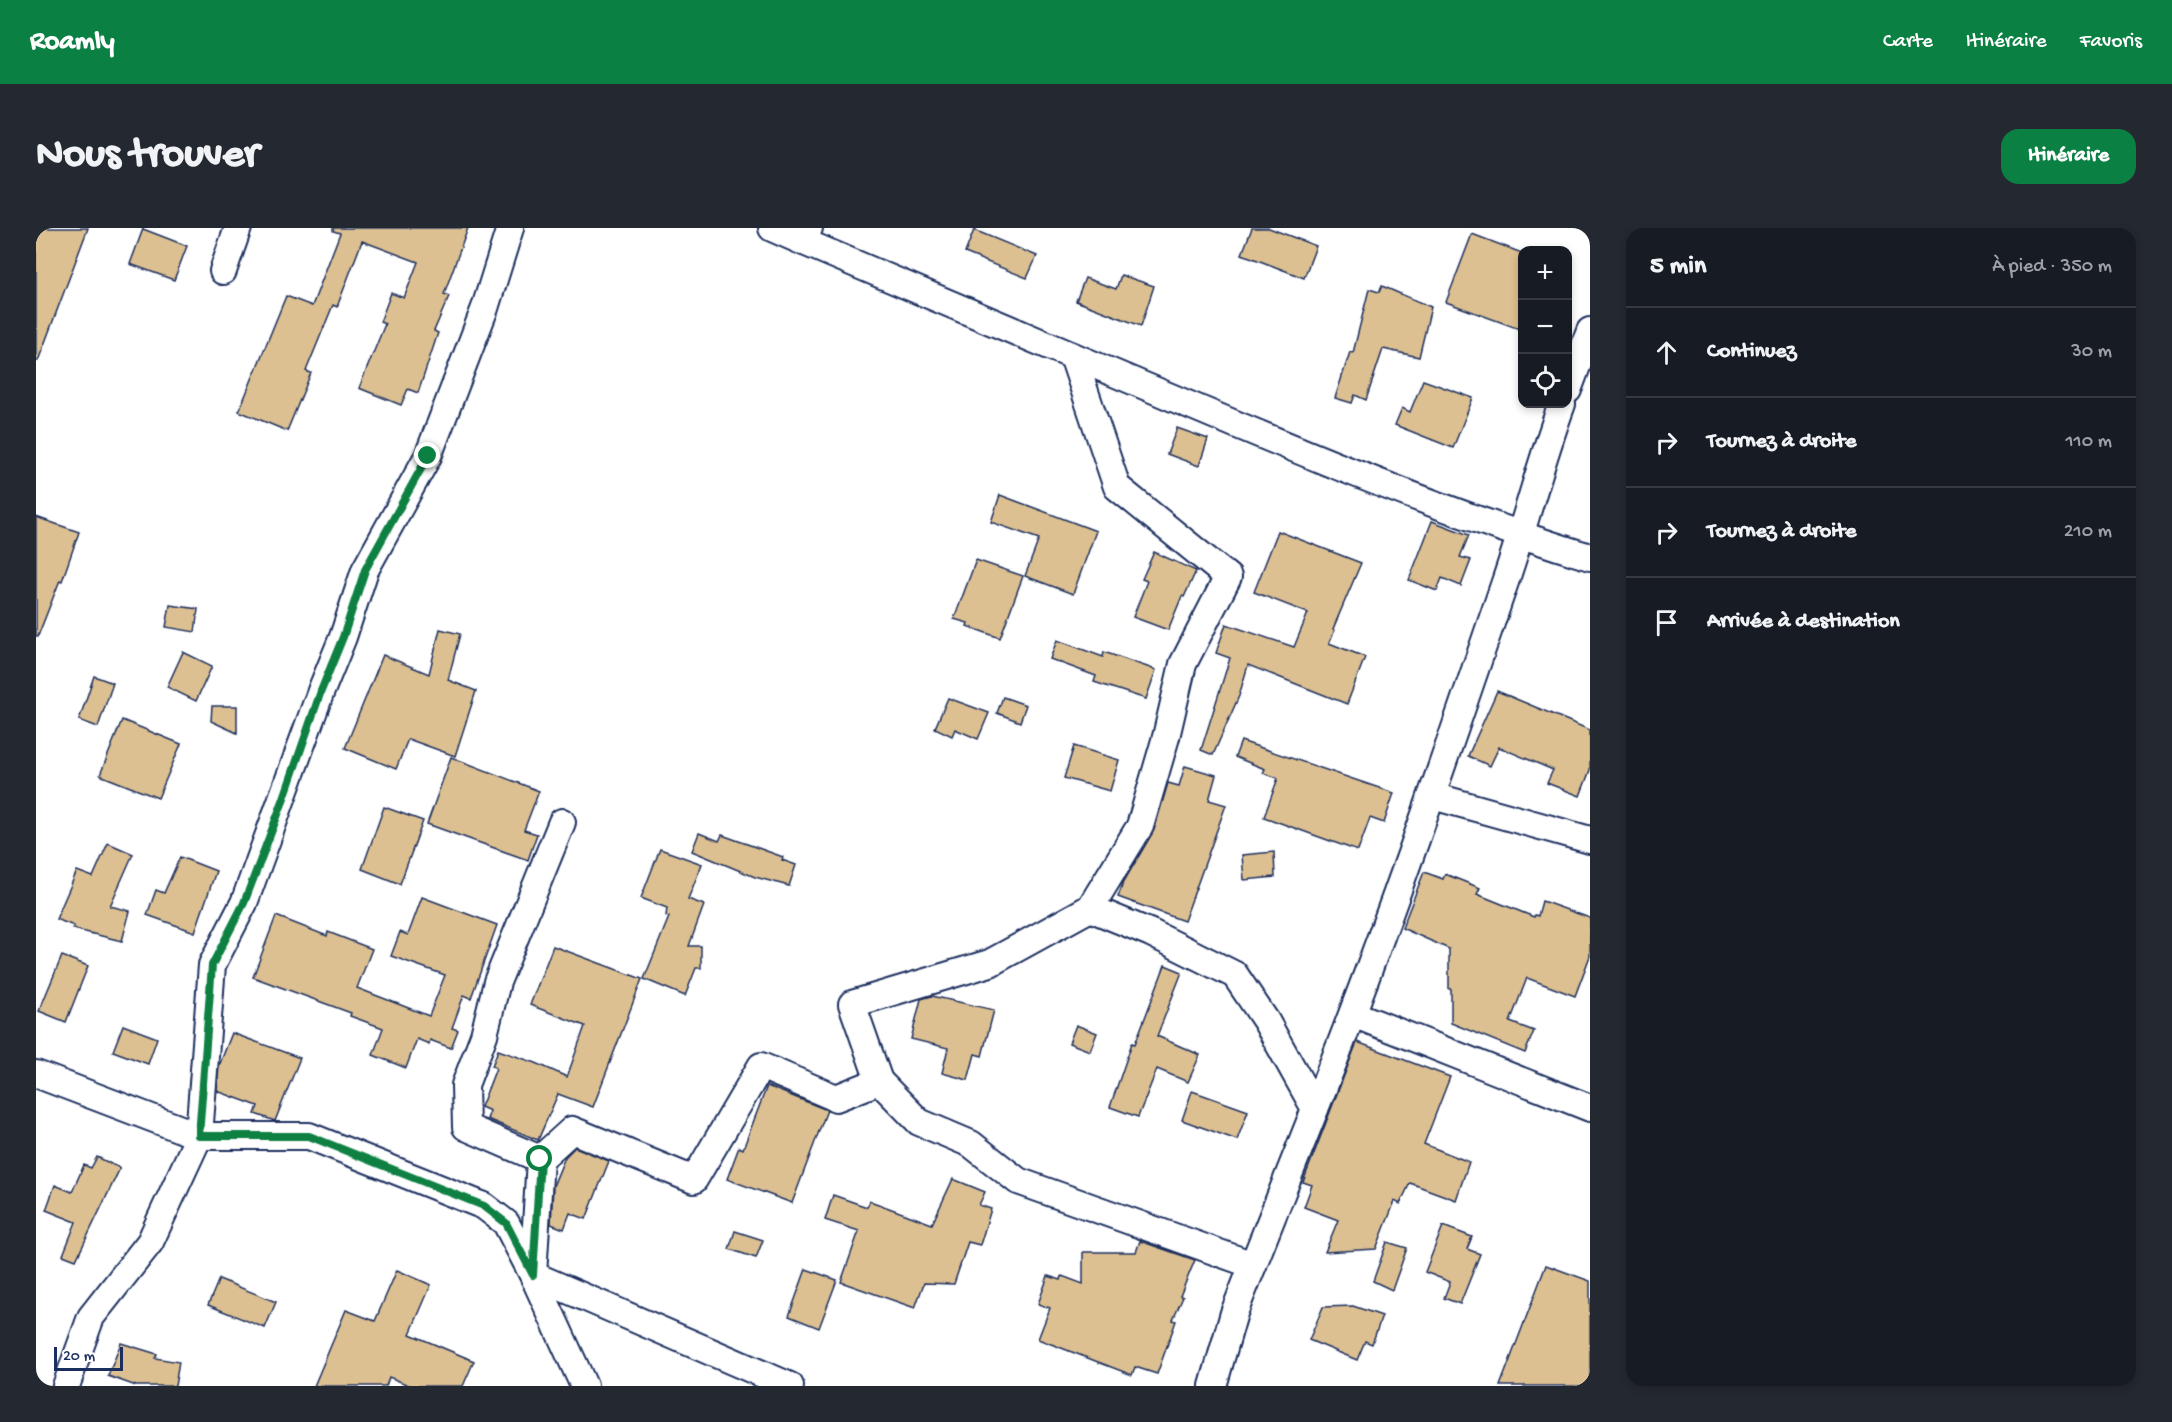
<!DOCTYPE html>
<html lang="fr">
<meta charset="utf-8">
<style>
:root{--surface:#171b24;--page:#242831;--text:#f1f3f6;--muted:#9ea1a6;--line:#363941;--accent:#0b8043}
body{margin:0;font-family:"Gochi Hand",sans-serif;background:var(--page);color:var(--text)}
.controls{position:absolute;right:18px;top:18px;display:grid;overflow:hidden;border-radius:12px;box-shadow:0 3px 9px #0003}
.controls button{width:54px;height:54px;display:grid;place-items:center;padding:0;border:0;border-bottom:2px solid var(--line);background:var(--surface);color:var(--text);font:30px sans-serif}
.scale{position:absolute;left:18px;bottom:15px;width:69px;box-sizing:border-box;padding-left:6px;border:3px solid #1b2f5e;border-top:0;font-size:16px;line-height:21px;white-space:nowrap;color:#1b2f5e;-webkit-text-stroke:4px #fff;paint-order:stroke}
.stop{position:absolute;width:18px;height:18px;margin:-14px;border:4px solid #0b8043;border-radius:50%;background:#fff}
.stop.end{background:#0b8043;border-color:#fff;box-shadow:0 2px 6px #0008}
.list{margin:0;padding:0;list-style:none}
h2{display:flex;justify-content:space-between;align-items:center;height:78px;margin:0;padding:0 24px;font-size:26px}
h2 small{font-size:20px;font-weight:400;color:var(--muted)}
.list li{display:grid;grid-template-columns:39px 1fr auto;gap:18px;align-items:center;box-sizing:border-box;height:90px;padding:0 24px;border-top:2px solid var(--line)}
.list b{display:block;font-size:22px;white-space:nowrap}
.list em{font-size:20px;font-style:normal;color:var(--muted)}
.icon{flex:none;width:33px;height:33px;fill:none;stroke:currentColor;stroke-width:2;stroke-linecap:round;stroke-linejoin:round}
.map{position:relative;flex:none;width:1554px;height:1158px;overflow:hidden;border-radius:18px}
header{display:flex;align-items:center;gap:36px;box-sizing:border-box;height:84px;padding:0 30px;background:var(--accent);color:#fff}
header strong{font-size:28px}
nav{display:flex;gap:33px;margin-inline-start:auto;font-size:21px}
.intro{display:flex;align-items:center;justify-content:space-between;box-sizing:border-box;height:144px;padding:0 36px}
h1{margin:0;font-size:42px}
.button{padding:15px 27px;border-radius:18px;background:var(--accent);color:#fff;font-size:21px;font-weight:700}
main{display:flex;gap:36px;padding:0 36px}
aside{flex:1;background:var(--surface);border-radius:18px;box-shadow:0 3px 9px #0003}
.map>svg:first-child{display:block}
.building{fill:#ddc091;stroke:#1b2f5e;stroke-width:1.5}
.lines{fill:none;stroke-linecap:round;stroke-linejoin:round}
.street-casing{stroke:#1b2f5e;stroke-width:30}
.street{stroke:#fff;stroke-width:26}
.route{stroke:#0b8043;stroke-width:8}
</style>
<header>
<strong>Roamly</strong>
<nav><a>Carte</a><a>Itinéraire</a><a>Favoris</a></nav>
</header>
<div class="intro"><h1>Nous trouver</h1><a class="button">Itinéraire</a></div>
<main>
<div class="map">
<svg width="1554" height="1158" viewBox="0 0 1554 1158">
<rect width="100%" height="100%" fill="#fff"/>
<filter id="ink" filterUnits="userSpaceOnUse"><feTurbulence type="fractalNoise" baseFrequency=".0167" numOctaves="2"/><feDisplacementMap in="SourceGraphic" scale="12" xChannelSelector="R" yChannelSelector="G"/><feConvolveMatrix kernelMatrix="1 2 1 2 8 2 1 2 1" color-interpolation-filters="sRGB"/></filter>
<g filter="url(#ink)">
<g class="building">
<polygon points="4,0 52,0 2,133 0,133 0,13"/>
<polygon points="297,0 432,0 408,66 413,68 398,103 402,105 382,165 372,161 365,177 323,160 349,96 344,94 355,65 368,70 382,34 326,13 301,79 297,77 270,143 275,145 251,203 203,183 250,68 276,78 304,5 297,3"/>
<polygon points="1216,0 1233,0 1280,18 1268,50 1206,26"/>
<polygon points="107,1 151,18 138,52 94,36"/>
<polygon points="938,2 1001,28 991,50 929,25"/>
<polygon points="1436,6 1486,25 1486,102 1410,74"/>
<polygon points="1085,47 1118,58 1105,98 1040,73 1049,50 1080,61"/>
<polygon points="1346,58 1395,79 1383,129 1347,121 1330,172 1319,167 1316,175 1299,170 1314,124 1317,125 1333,61 1343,64"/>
<polygon points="1387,152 1437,170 1417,220 1359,197 1366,180 1374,184"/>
<polygon points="1141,200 1172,211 1163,238 1131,226"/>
<polygon points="964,267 1060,303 1037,366 989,348 1003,311 955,294"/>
<polygon points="0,289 43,304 26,353 24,352 2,408 0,408"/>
<polygon points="1396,293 1433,307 1424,329 1435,332 1425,358 1406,350 1401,363 1373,352"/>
<polygon points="1242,303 1325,335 1297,401 1299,402 1293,415 1329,429 1311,476 1212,437 1203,468 1177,527 1165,522 1194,430 1180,425 1190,396 1258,419 1272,385 1218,364"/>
<polygon points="1118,324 1160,343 1148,369 1146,368 1132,402 1097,389 1111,353 1106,351"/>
<polygon points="940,332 987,348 964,410 931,398 932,395 918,391"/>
<polygon points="134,377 162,381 159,404 130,399"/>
<polygon points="404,401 424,406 412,452 440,463 419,528 372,511 360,541 309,520 347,427 393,446"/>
<polygon points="1021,412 1067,429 1068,424 1120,442 1110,471 1058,454 1060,448 1014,431"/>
<polygon points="147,424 176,438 160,473 131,459"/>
<polygon points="58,448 77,455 62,499 43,492"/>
<polygon points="1461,463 1554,502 1554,542 1544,568 1511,555 1517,542 1463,519 1454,538 1432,528"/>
<polygon points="967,469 990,477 984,494 961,485"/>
<polygon points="912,470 953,485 942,511 919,501 916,508 899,500"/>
<polygon points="176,478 201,478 201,505 175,493"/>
<polygon points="86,492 145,516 122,570 64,547"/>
<polygon points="1205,513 1358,565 1348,595 1334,590 1322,623 1228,589 1242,550 1227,545 1229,541 1199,529"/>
<polygon points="1038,518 1083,532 1074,563 1028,550"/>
<polygon points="415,529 503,563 488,602 501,606 492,632 391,596"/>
<polygon points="1149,538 1180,547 1173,572 1190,577 1148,693 1082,669 1087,655 1118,602 1132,555 1143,558"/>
<polygon points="348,579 387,593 364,656 326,641"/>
<polygon points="663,605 683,613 686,607 747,629 746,632 760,637 753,658 719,649 656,623"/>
<polygon points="72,615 97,626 74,678 94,683 86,713 37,701 38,698 20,691 41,643 57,649"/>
<polygon points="624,621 666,636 652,671 668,677 653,718 665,718 665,740 660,740 649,768 608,751 633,689 630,688 631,680 605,670"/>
<polygon points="1238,624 1239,649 1208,652 1206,627"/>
<polygon points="144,629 180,643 159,704 111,687 120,662 128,665"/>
<polygon points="1388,644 1407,651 1409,646 1444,660 1441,666 1498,689 1499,687 1502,688 1506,673 1554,690 1554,728 1539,768 1491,750 1474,794 1498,803 1489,825 1415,795 1415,761 1413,761 1413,721 1366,700"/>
<polygon points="386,669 461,697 435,770 428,767 416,800 422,802 415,820 394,812 393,816 381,811 370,840 337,827 347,800 314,788 315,785 217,749 240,688 291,708 292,704 336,721 321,760 393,788 409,747 355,728 364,704 372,707"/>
<polygon points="517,718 606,751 557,879 522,866 502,912 451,891 454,883 445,879 460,840 456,838 462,822 500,835 531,849 549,798 494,777"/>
<polygon points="26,728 52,738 30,794 3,783"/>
<polygon points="1129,737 1146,744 1121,808 1164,827 1152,854 1121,841 1102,889 1074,879 1096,815 1099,816"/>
<polygon points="896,768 958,782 946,828 939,826 932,852 906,845 912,820 875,811 885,771"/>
<polygon points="87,797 121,810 112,836 77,823"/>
<polygon points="1040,797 1061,805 1054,823 1033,815"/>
<polygon points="196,805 264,830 239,893 219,886 222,878 181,863 183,838"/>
<polygon points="1321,814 1414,849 1388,916 1433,934 1420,972 1374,955 1364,976 1359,973 1340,1021 1289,1024 1302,992 1268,979 1276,957 1267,954"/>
<polygon points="731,858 791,882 756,975 691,951 703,919 707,921"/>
<polygon points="1156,863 1212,883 1201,912 1146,892"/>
<polygon points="539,919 573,933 550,991 534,985 528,1001 515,996 517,958 529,929"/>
<polygon points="61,929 84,940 40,1032 27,1027 40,994 10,982 19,957 36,964 48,937 55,940"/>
<polygon points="917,951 949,964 943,977 955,981 944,1017 932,1014 918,1056 888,1055 879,1080 805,1054 823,1003 789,992 797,967 831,979 834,973 896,996"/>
<polygon points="1407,998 1436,1009 1431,1021 1444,1026 1424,1076 1408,1070 1414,1054 1389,1044"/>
<polygon points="699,1003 727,1012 720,1030 693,1021"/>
<polygon points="1104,1013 1159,1032 1144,1068 1147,1069 1137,1092 1140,1093 1121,1146 1099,1139 1096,1147 1002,1111 1014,1080 1002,1076 1012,1048 1025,1052 1026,1048 1047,1056 1047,1024 1100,1024"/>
<polygon points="1351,1014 1371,1020 1356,1062 1337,1053"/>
<polygon points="1510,1037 1554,1053 1554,1158 1464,1158"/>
<polygon points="770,1041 801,1052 783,1100 753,1088"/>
<polygon points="361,1042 395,1057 374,1106 438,1133 427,1158 375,1158 353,1149 350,1158 278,1158 310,1082 339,1093"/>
<polygon points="183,1051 240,1074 229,1100 172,1077"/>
<polygon points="1317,1078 1346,1088 1336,1116 1329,1113 1321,1132 1273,1112 1287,1079"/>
<polygon points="85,1115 121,1126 119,1130 143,1134 139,1158 100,1158 72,1148"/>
</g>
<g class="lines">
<g class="street-casing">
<g id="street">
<polyline points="736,0 768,14"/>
<polyline points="773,0 768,14 1037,128 1081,259 1192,349 1147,436 1130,509 1104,598 1054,680 1115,705 1199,747 1230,793 1279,881 1198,1085 1177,1158"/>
<polyline points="187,43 202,0"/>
<path d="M1037,128C1208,199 1377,275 1554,329"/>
<polyline points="1532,162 1554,103"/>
<polyline points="1397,568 1554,612"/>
<polyline points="526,594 461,754 448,807 429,857 430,899 504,931 497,1047 754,1158"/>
<polyline points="1317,786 1554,880"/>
<polyline points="0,846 163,908 273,908 448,978 470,995 497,1047 548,1158"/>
<polyline points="843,853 883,894 935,916 982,953 1217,1037"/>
<path d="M1279,881C1348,709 1408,533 1468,357C1489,297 1504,235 1526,176"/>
<polyline points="504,931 536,902 658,952 725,838 800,870 843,853 816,776 954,735 1054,680"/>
<polyline points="30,1158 55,1089 114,1014 163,908 176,737 208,675 285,463 307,409 329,342 392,228 449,80 474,0"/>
</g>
</g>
<use href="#street" class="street"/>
</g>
</g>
<g class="lines" filter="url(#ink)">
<polyline class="route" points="392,228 329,342 307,409 285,463 247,573 208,675 176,737 163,908 273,908 448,978 470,995 497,1047 504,931"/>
</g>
</svg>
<div class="controls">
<button>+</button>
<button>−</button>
<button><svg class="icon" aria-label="locate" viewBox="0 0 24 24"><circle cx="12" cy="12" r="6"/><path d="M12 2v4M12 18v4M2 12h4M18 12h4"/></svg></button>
</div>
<div class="scale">20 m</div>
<div class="stop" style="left:504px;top:931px"></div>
<div class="stop end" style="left:392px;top:228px"></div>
</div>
<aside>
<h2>5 min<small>À pied · 350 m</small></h2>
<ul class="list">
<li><svg class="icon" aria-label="ahead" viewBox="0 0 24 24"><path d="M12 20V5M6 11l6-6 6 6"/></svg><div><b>Continuez</b></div><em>30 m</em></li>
<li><svg class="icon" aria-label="right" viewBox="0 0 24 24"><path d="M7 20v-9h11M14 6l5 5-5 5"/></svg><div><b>Tournez à droite</b></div><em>110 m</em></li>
<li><svg class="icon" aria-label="right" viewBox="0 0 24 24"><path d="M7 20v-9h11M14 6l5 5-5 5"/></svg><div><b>Tournez à droite</b></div><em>210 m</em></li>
<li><svg class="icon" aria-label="arrive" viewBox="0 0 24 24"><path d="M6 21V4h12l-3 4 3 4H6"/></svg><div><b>Arrivée à destination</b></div></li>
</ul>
</aside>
</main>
